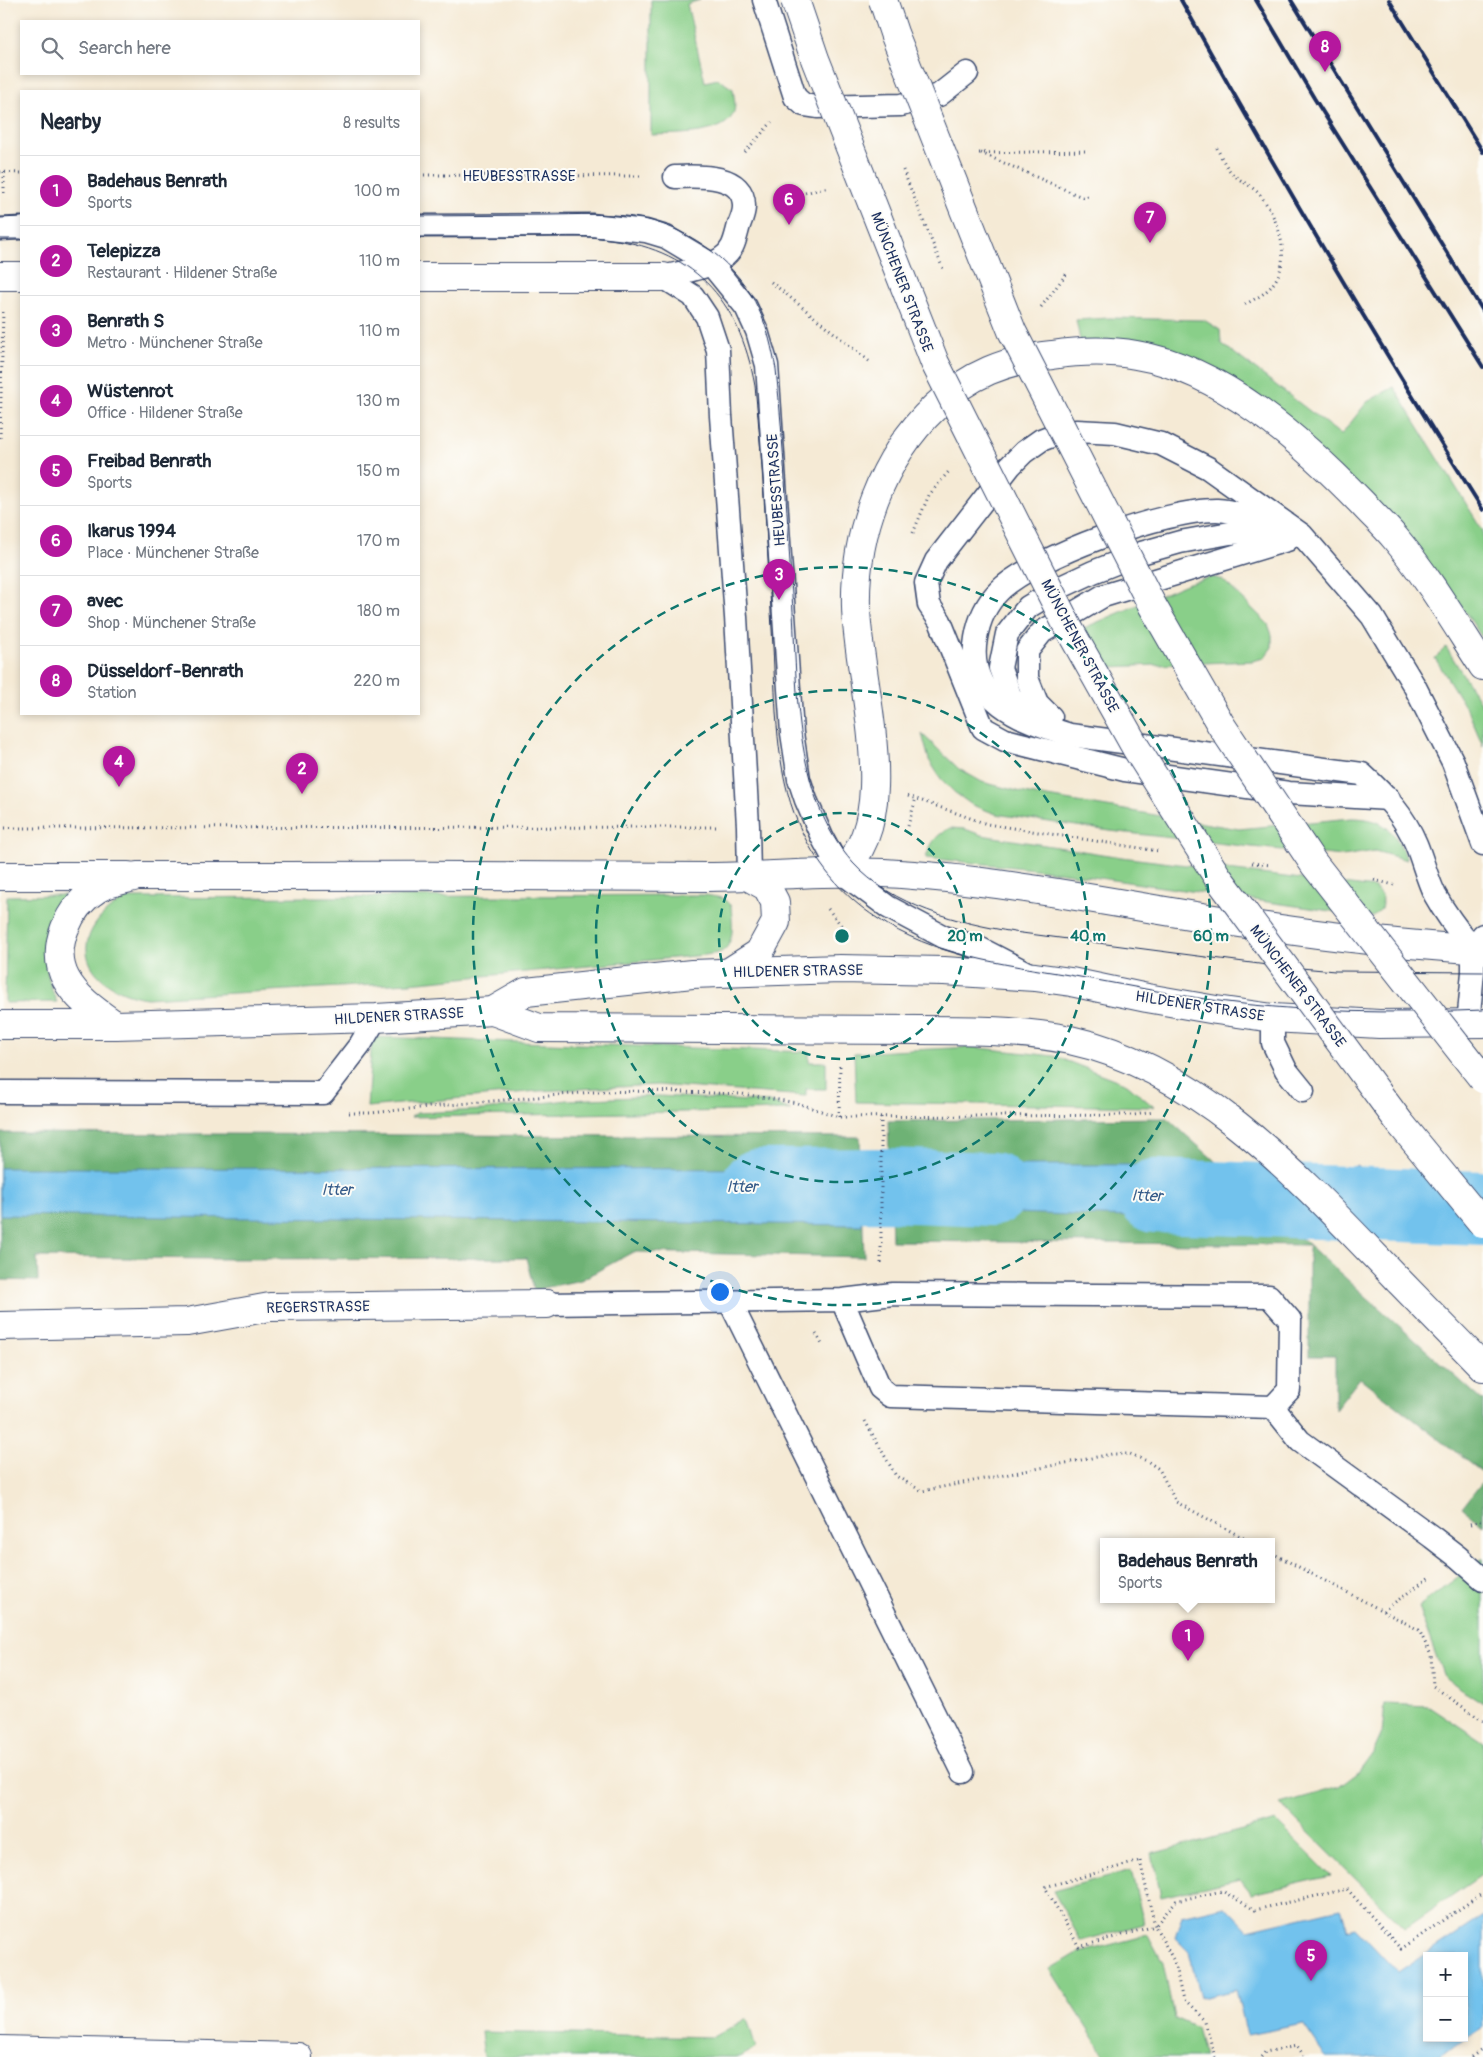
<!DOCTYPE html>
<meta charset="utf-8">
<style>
:root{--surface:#fff;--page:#f2f2f3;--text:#1f2937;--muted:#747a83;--line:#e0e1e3;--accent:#b5179e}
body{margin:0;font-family:Pangolin,sans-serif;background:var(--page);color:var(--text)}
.controls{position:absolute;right:15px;bottom:15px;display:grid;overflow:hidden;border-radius:0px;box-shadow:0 2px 8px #0003}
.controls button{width:45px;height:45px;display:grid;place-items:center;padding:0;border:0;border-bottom:1px solid var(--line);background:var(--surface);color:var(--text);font:25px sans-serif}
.you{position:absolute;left:719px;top:1291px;width:18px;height:18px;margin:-12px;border:4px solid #fff;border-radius:50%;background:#1a73e8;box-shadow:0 0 0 8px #1a73e833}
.badge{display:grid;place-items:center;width:32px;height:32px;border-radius:50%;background:var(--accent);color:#fff;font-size:16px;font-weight:700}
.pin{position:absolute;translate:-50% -41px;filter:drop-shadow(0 1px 2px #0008)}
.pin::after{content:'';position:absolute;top:26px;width:18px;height:15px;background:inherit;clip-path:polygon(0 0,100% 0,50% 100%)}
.popup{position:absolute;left:1100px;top:1538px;width:175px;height:65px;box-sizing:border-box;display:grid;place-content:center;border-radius:0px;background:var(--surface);filter:drop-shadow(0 1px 4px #0005);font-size:16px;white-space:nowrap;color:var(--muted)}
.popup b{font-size:19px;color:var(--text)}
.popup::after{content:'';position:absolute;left:50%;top:100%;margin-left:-10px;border:10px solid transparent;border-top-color:var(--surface)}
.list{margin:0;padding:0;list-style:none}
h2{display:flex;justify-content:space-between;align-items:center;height:65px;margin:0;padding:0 20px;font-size:21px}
h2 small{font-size:16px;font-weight:400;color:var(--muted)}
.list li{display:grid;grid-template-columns:32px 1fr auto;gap:15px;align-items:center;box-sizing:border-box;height:70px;padding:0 20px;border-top:1px solid var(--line)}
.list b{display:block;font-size:19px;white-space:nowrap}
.list p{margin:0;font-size:16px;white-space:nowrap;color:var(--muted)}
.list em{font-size:16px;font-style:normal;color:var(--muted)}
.icon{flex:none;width:28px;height:28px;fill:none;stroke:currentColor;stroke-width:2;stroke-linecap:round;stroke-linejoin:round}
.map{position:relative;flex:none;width:1483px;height:2057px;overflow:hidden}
.search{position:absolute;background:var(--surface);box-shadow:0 2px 8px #0003;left:20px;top:20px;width:400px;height:55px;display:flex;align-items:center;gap:12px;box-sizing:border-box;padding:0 18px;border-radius:0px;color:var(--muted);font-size:19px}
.panel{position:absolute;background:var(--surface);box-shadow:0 2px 8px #0003;left:20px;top:90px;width:400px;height:625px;border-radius:0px}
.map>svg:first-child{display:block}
.green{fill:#89cf89;stroke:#527f74}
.forest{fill:#6eb275;stroke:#44706a}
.water{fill:#72c2ed;stroke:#4678a6;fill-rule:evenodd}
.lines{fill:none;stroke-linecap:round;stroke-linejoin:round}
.river{stroke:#72c2ed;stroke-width:74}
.service-casing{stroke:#3c4b70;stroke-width:25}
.pedestrian-casing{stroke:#3c4b70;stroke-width:30}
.minor-casing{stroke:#3c4b70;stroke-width:30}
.secondary-casing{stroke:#3c4b70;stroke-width:30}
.primary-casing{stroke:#3c4b70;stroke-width:30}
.trunk-casing{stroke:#3c4b70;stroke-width:30}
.path{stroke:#3c4b70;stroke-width:3;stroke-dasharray:1 4;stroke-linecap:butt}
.service{stroke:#fff;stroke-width:22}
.pedestrian{stroke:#fff;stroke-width:28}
.minor{stroke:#fff;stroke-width:28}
.secondary{stroke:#fff;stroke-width:28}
.primary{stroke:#fff;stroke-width:28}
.trunk{stroke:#fff;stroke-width:28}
.tram{stroke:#1b2f5e;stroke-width:1}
.rail{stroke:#1b2f5e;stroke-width:4}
.trunk-bridge-casing{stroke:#3c4b70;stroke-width:30;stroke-linecap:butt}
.trunk-bridge{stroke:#fff;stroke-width:28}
.ring{fill:none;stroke:#0f766e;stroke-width:2.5;stroke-dasharray:9 6}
.labels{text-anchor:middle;stroke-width:4;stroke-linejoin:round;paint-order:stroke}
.street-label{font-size:15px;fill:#1b2f5e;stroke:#fdfcf7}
.water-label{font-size:16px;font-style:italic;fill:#355b89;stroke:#fdfcf7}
.centre{fill:#0f766e;stroke:#fdfcf7;stroke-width:2.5}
.ring-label{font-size:15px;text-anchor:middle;font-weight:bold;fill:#0f766e;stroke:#fdfcf7;stroke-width:4;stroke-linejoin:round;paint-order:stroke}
</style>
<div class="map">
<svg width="1483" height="2057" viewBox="0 0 1483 2057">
<rect width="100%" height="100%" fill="#fdfcf7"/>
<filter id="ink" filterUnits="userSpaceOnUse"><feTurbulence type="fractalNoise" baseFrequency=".02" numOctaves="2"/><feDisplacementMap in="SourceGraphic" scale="10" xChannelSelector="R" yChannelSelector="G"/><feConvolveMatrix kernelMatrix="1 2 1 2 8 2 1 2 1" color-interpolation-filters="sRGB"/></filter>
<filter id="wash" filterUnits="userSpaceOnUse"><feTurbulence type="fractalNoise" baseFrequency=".0096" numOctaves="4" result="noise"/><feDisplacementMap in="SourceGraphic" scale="20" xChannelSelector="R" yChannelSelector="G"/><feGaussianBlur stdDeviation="1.12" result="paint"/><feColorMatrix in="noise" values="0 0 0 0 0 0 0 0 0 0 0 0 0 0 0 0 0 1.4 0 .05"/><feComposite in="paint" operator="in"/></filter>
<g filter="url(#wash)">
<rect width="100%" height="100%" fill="#f5ead5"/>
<g class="green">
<path d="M651,0H700L687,4L705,82L718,79L733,89C734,98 737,108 732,116C722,136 671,134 651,135Z"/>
<polygon points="1109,318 1204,320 1220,330 1221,343 1341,435 1367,402 1394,387 1483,531 1483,639 1451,590 1416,548 1262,402 1080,340 1076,320"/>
<polygon points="1212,577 1223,580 1268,624 1272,635 1272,647 1264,658 1252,661 1109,667 1082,659 1079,630 1189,583"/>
<polygon points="1446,647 1483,707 1483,746 1469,713 1435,658"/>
<path d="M922,734L959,769L982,782L1029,794L1239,829L1351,818C1384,818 1395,830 1407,860L1375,851L1343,856L1252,847L1110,831L996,814L972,805L954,792L941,779L929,760Z"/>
<path d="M950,828L965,829L981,835L1121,857L1375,888L1383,898L1381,909L1373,917L1043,870L926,858C931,842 935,836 950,828Z"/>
<path d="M65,895C42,927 40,966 57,1002L5,1003L7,896Z"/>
<path d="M705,895L723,898L731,906C732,920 736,944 721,952C717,954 710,954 705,955L409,983L147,998C101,992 63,954 105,913C111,907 120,902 128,898Z"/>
<polygon points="372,1037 809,1052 809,1062 826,1062 826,1089 806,1089 806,1096 657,1085 538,1091 367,1107"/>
<polygon points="971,1047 1054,1056 1127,1084 1154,1107 856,1102 854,1053"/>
<polygon points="658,1096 769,1102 791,1110 411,1117 417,1113 483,1110 568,1100"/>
<polygon points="1483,1558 1483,1703 1444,1677 1418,1607"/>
<polygon points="1385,1704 1429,1706 1483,1742 1483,1874 1405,1928 1280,1804 1339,1787 1359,1772 1373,1753 1382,1733"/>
<polygon points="1276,1821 1331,1876 1252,1894 1240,1879 1161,1897 1152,1854"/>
<polygon points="1131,1870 1144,1924 1081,1941 1053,1891"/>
<polygon points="1148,1935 1163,1963 1174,2018 1197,2028 1205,2057 1106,2057 1050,1969 1075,1954"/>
<polygon points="747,2018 756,2048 740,2057 484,2057 481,2032 714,2037"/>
</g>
<g class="forest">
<polygon points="1167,1118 1483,1401 1483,1473 1360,1378 1335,1410 1335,1356 1309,1356 1309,1245 892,1241 888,1121"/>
<polygon points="0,1133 860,1137 864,1257 633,1252 581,1280 534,1290 526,1258 218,1259 37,1257 38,1281 0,1280"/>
<polygon points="1483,1481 1483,1525 1462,1508"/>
</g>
<g class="water">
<polygon points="890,1165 1220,1165 1284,1222 891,1209"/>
<polygon points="1357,1165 1410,1226 1392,1233 1335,1177"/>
<polygon points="0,1168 860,1169 862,1225 0,1215"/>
<path d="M1225,1906L1248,1930L1341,1908L1347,1929L1355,1927L1398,1973L1483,1916V2027L1438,2057H1326L1303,2024L1247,2035L1236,1990L1200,1998L1189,1952L1175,1938L1182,1916ZM1427,1956H1464V2038H1427Z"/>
</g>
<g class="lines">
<g class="river">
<polyline points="758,1186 886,1185 992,1189"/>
<polyline points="1155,1196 1483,1208"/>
</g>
</g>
</g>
<g filter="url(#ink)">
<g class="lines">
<g class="service-casing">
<g id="service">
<polyline points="764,0 795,97 804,105 817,107 901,105 939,95 967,73"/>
<polyline points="419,226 591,225 646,231 666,237 711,264 746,307 757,331 767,365 792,733 799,779 806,800 822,837 841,872 888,907 944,937 979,948 1031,975"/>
<polyline points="0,229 21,228"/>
<polyline points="663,277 693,296 707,317 718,350 721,416 736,617 748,826 749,877"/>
<path d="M663,277C682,272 706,269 722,258C734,250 735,239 739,225C741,220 744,213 744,207C745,173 698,176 675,177"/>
<path d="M1278,528C1259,521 1238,511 1217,510C1167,509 1034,556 999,591C985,605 979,620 976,638C965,701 1022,720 1070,735L1362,774C1385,795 1404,815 1416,844C1423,861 1427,879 1435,895C1446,915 1459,932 1473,949"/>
<polyline points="1030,709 1011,698 1000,668 1007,634 1028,607 1063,586 1093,572 1141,553 1180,542 1230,533 1251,532 1276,535"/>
<polyline points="1051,717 1037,703 1027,678 1027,651 1042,632 1103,596 1287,540"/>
<polyline points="1389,799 1289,793 1125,770 1005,740 983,728 940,621 929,605 926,583 936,561 1010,466 1024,452 1041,440 1059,433 1077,431 1115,433 1161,444 1208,468 1302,535 1372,616 1415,687 1453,762 1483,844"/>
<polyline points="1273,1018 1273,1043 1286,1070 1303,1091"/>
<polyline points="1468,1024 1473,972 1473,949 1483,935"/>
<polyline points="0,1092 323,1093 360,1045 376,1018"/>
<polyline points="730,1302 963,1772"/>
<polyline points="547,1304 842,1300 893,1294 1269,1296 1290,1320 1289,1390 1273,1407 890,1396 880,1388 842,1300"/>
<polyline points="1273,1407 1300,1441 1432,1537 1458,1557 1483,1579"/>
</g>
</g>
<g class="pedestrian-casing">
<g id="pedestrian">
<polyline points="0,276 21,276"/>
<polyline points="419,277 663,277"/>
</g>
</g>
<g class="minor-casing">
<g id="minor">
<polyline points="0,1326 187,1322 270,1307 547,1304"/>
<polyline points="0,2050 298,2057"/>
</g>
</g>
<g class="secondary-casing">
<g id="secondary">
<polyline points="0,876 128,876"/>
<polyline points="0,1025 115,1025"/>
</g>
</g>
<g class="primary-casing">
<g id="primary">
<path d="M1483,950C1411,945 1339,938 1267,927C1139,909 1013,880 884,873C825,870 766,877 707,877C517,875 327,876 137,876C124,880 108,882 97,889C69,906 49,948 66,979C77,999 97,1012 115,1025L376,1018L493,1011L526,992L692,974L840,969L944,971L1035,977L1071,982L1147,998L1216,1010L1273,1018L1379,1024L1483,1023"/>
<polyline points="729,972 759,953 776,922 775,902 767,887 749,877"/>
</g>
</g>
<g class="trunk-casing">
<g id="trunk">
<path d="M841,872C905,817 857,680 856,607C854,534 882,457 935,407C969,374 1006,360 1052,355C1079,351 1109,350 1136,355C1222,369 1303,442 1362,503C1373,515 1385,526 1395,538C1428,577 1455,623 1483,666"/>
<polyline points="493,1011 539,1028 922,1030"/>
<polyline points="1398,1280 1483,1367"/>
</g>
</g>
<g class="path">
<path d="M1217,148C1220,155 1225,165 1230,171C1238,181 1252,185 1260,195C1278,218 1293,258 1273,284C1266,294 1253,300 1242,306"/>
<polyline points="745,152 772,122"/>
<polyline points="979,153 1087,151"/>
<polyline points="981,153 1082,197 1088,196"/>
<polyline points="903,170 943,269"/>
<polyline points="0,172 21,173"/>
<polyline points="4,172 4,197"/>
<polyline points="419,175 642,176"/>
<polyline points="776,200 829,187"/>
<polyline points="771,282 870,362"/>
<polyline points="1041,307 1067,273"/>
<polyline points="0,438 3,311"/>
<polyline points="913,533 929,495 950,470"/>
<polyline points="908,796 987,824 1159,851"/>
<polyline points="908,826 916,798"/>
<polyline points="0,828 716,827"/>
<polyline points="1252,863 1271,865"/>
<polyline points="1374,880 1394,885"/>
<polyline points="828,909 841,925 841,934"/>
<polyline points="349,1113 371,1113 448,1105 593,1092 651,1091 742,1094 797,1103 839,1117 1134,1115 1154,1112"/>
<polyline points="839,1117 840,1065"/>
<polyline points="881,1263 881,1116"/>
<polyline points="816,1334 823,1346"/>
<polyline points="865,1421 896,1476 922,1491 1112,1454 1130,1454 1147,1461 1159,1469 1176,1502 1251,1542"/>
<polyline points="1470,1524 1483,1520"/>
<polyline points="1272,1553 1419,1630 1431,1655 1433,1686 1483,1721"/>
<polyline points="1383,1611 1431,1576"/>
<polygon points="1140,1861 1155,1926 1079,1947 1045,1887"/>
<polyline points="1215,2057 1205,2022 1183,2001 1174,1961 1155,1926 1176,1901 1222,1891 1255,1910 1347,1889 1401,1949 1483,1893"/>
<polyline points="1261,2057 1265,2052 1297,2046 1305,2057"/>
<polyline points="1471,2057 1483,2049"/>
</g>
<use href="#service" class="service"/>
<use href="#pedestrian" class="pedestrian"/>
<use href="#minor" class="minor"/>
<use href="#secondary" class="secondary"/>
<use href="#primary" class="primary"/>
<use href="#trunk" class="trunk"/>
<g class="tram">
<path d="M419,216C461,216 503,215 545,215C577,215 612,212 644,219C693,230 738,264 759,310C768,329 772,349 776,369C784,444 787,520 792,595C798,682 791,794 853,863C892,906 959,923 1014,932L1267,965L1335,971L1483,972"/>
<polyline points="0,218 21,217"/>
<path d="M419,237C457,237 495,237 533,237C556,237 579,235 602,238C693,248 739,298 755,386C764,473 768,560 773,647C776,705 775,769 798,823C814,861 842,896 877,918C933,956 1004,964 1069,975C1137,987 1206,1002 1275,1007C1344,1013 1414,1013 1483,1010"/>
<polyline points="0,239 21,239"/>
</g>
<g class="rail">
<path d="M1181,0C1277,173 1378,343 1483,510"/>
<polyline points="1256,0 1314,98 1483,367"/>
<polyline points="1291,0 1483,311"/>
<polyline points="1389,0 1483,152"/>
</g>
<g class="trunk-bridge-casing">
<g id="trunk-bridge">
<polyline points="795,0 815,59 935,363 1068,627 1136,748 1217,876 1400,1123 1483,1224"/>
<polyline points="883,0 894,33 1012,331 1152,605 1221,725 1314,864 1483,1079"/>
<path d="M922,1030C972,1030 1021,1030 1070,1040C1204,1069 1306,1185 1398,1280"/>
</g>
</g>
<use href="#trunk-bridge" class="trunk-bridge"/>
</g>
</g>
<g class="ring">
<circle cx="842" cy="936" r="123"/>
<circle cx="842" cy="936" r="246"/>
<circle cx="842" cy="936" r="369"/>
</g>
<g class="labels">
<g class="street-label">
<text x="519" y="181">HEUBESSTRASSE</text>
<text transform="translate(902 282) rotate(69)" y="5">MÜNCHENER STRASSE</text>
<text transform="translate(776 490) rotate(-94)" y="5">HEUBESSTRASSE</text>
<text transform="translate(1080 646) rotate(62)" y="5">MÜNCHENER STRASSE</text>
<text transform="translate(798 971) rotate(-1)" y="5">HILDENER STRASSE</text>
<text transform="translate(1298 986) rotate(53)" y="5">MÜNCHENER STRASSE</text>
<text transform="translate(1200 1006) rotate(9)" y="5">HILDENER STRASSE</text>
<text transform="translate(399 1016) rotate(-3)" y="5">HILDENER STRASSE</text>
<text transform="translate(318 1307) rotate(-1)" y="5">REGERSTRASSE</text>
</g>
<g class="water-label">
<text x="742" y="1192">Itter</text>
<text x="337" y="1195">Itter</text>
<text transform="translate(1147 1195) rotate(2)" y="6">Itter</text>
</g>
</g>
<circle cx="842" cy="936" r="8" class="centre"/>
<g class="ring-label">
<text x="965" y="941">20 m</text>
<text x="1088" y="941">40 m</text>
<text x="1211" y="941">60 m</text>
</g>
</svg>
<div class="controls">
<button>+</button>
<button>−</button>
</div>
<div class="you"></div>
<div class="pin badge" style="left:1188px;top:1661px">1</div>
<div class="popup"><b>Badehaus Benrath</b>Sports</div>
<div class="pin badge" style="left:302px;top:794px">2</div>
<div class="pin badge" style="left:779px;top:600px">3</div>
<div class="pin badge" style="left:119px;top:787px">4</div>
<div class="pin badge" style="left:1311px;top:1981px">5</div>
<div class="pin badge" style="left:789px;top:225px">6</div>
<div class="pin badge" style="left:1150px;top:243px">7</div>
<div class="pin badge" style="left:1325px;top:72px">8</div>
<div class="search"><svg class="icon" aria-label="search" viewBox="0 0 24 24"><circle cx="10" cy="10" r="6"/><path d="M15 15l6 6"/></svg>Search here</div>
<section class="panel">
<h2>Nearby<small>8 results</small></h2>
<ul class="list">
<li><span class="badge">1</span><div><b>Badehaus Benrath</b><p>Sports</p></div><em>100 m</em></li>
<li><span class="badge">2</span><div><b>Telepizza</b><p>Restaurant · Hildener Straße</p></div><em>110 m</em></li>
<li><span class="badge">3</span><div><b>Benrath S</b><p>Metro · Münchener Straße</p></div><em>110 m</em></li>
<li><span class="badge">4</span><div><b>Wüstenrot</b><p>Office · Hildener Straße</p></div><em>130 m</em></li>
<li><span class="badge">5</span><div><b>Freibad Benrath</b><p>Sports</p></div><em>150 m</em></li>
<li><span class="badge">6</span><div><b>Ikarus 1994</b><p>Place · Münchener Straße</p></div><em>170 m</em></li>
<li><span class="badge">7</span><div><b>avec</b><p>Shop · Münchener Straße</p></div><em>180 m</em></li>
<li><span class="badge">8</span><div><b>Düsseldorf-Benrath</b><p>Station</p></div><em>220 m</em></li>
</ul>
</section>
</div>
